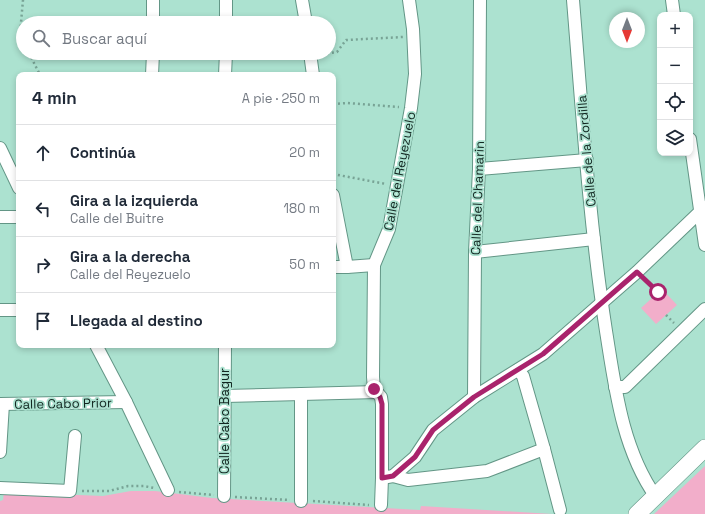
<!DOCTYPE html>
<html lang="es">
<meta charset="utf-8">
<style>
:root{--surface:#fff;--page:#f2f2f3;--text:#1f2937;--muted:#747a83;--line:#e0e1e3}
body{margin:0;font-family:"Space Grotesk",sans-serif;background:var(--page);color:var(--text)}
.controls{position:absolute;right:12px;top:12px;display:grid;overflow:hidden;border-radius:8px;box-shadow:0 2px 6px #0003}
.controls button{width:36px;height:36px;display:grid;place-items:center;padding:0;border:0;border-bottom:1px solid var(--line);background:var(--surface);color:var(--text);font:20px sans-serif}
.compass{position:absolute;left:609px;top:12px;width:36px;height:36px;border-radius:50%;background:var(--surface);box-shadow:0 2px 6px #0003;rotate:180deg}
.stop{position:absolute;width:12px;height:12px;margin:-9px;border:3px solid #a9236c;border-radius:50%;background:#fff}
.stop.end{background:#a9236c;border-color:#fff;box-shadow:0 1px 4px #0008}
.list{margin:0;padding:0;list-style:none}
h2{display:flex;justify-content:space-between;align-items:center;height:52px;margin:0;padding:0 16px;font-size:17px}
h2 small{font-size:13px;font-weight:400;color:var(--muted)}
.list li{display:grid;grid-template-columns:26px 1fr auto;gap:12px;align-items:center;box-sizing:border-box;height:56px;padding:0 16px;border-top:1px solid var(--line)}
.list b{display:block;font-size:15px;white-space:nowrap}
.list p{margin:0;font-size:13px;white-space:nowrap;color:var(--muted)}
.list em{font-size:13px;font-style:normal;color:var(--muted)}
.icon{flex:none;width:22px;height:22px;fill:none;stroke:currentColor;stroke-width:2;stroke-linecap:round;stroke-linejoin:round}
.map{position:relative;flex:none;width:705px;height:514px;overflow:hidden}
.search{position:absolute;background:var(--surface);box-shadow:0 2px 6px #0003;left:16px;top:16px;width:320px;height:44px;display:flex;align-items:center;gap:10px;box-sizing:border-box;padding:0 14px;border-radius:22px;color:var(--muted);font-size:15px}
.panel{position:absolute;background:var(--surface);box-shadow:0 2px 6px #0003;left:16px;top:72px;width:320px;height:276px;border-radius:8px}
.map>svg:first-child{display:block}
.green{fill:#f2aeca}
.lines{fill:none;stroke-linecap:round;stroke-linejoin:round}
.street-casing{stroke:#639686;stroke-width:14}
.secondary-casing{stroke:#639686;stroke-width:18}
.path{stroke:#78a395;stroke-width:2.5;stroke-dasharray:2 3;stroke-linecap:butt}
.street{stroke:#fff;stroke-width:12}
.secondary{stroke:#fff;stroke-width:17}
.route{stroke:#a9236c;stroke-width:5}
.labels{text-anchor:middle;stroke-width:3.5;stroke-linejoin:round;paint-order:stroke}
.street-label{font-size:13px;fill:#122721;stroke:#ace2d0}
</style>
<div class="map">
<svg width="705" height="514" viewBox="0 0 705 514">
<rect width="100%" height="100%" fill="#ace2d0"/>
<g class="green">
<polygon points="662,289 677,305 656,324 641,308"/>
<polygon points="705,466 705,514 654,514"/>
<polygon points="131,491 155,491 212,498 420,510 421,506 552,514 0,514 0,501 3,500 4,492 103,496"/>
</g>
<g class="lines">
<g class="street-casing">
<g id="street">
<polyline points="302,0 306,23"/>
<path d="M573,0C582,110 589,221 606,331C615,387 622,449 656,497"/>
<polyline points="672,0 674,15"/>
<polyline points="153,23 153,0"/>
<polyline points="226,23 226,0"/>
<polyline points="310,53 313,75"/>
<polyline points="152,75 153,53"/>
<polyline points="225,75 226,53"/>
<polyline points="690,139 705,245"/>
<polyline points="0,148 19,188"/>
<polyline points="479,169 587,160"/>
<polyline points="333,195 347,267"/>
<polyline points="0,217 19,217"/>
<polyline points="475,252 594,239"/>
<polyline points="333,267 347,267 374,265"/>
<polyline points="0,310 19,310"/>
<polyline points="96,345 126,402 168,490"/>
<polyline points="518,370 523,376 544,449 560,510"/>
<polyline points="615,387 625,387 705,309"/>
<polyline points="225,396 377,392"/>
<polyline points="474,397 475,252 479,169 480,0"/>
<polyline points="0,404 126,402"/>
<polyline points="0,452 3,404"/>
<polyline points="393,476 408,480 487,471 544,449"/>
<polyline points="382,478 393,476 415,457 433,430 474,397 543,354 637,272 705,207"/>
<polyline points="0,488 70,491 75,436"/>
<polyline points="224,496 225,345"/>
<polyline points="301,501 301,394"/>
<polyline points="381,505 382,478 382,404 381,397 374,389 373,377 374,265 389,229 411,108 415,74 413,29 409,0"/>
</g>
</g>
<g class="secondary-casing">
<polyline id="secondary" points="637,514 705,448"/>
</g>
<g class="path">
<polyline points="23,41 20,34 23,0"/>
<polyline points="29,53 40,75"/>
<polyline points="322,54 337,52 346,40 403,37"/>
<polyline points="333,104 347,103 399,107"/>
<polyline points="333,174 386,184"/>
<polyline points="646,280 658,292"/>
<polyline points="666,315 674,323"/>
<polyline points="82,491 109,491 128,486 144,486 154,488"/>
<polyline points="179,492 214,495"/>
<polyline points="235,497 290,500"/>
<polyline points="313,501 369,505"/>
</g>
<use href="#street" class="street"/>
<use href="#secondary" class="secondary"/>
</g>
<g class="lines">
<polyline class="route" points="374,389 380,397 382,404 382,478 393,476 415,457 433,430 474,397 543,354 637,272 658,292"/>
</g>
<g class="labels">
<g class="street-label">
<text transform="translate(586 151) rotate(-95)" y="5">Calle de la Zordilla</text>
<text transform="translate(399 171) rotate(-79)" y="5">Calle del Reyezuelo</text>
<text transform="translate(477 198) rotate(-88)" y="5">Calle del Chamarin</text>
<text transform="translate(63 403) rotate(-1)" y="5">Calle Cabo Prior</text>
<text transform="translate(224 421) rotate(-90)" y="5">Calle Cabo Bagur</text>
</g>
</g>
</svg>
<div class="controls">
<button>+</button>
<button>−</button>
<button><svg class="icon" aria-label="locate" viewBox="0 0 24 24"><circle cx="12" cy="12" r="6"/><path d="M12 2v4M12 18v4M2 12h4M18 12h4"/></svg></button>
<button><svg class="icon" aria-label="layers" viewBox="0 0 24 24"><path d="M12 4l9 5-9 5-9-5zM3 14l9 5 9-5"/></svg></button>
</div>
<svg class="compass" viewBox="-18 -18 36 36"><path d="M0-13l5 13h-10z" fill="#e53935"/><path d="M0 13l5-13h-10z" fill="#747a83"/></svg>
<div class="stop" style="left:658px;top:292px"></div>
<div class="stop end" style="left:374px;top:389px"></div>
<div class="search"><svg class="icon" aria-label="search" viewBox="0 0 24 24"><circle cx="10" cy="10" r="6"/><path d="M15 15l6 6"/></svg>Buscar aquí</div>
<section class="panel">
<h2>4 min<small>A pie · 250 m</small></h2>
<ul class="list">
<li><svg class="icon" aria-label="ahead" viewBox="0 0 24 24"><path d="M12 20V5M6 11l6-6 6 6"/></svg><div><b>Continúa</b></div><em>20 m</em></li>
<li><svg class="icon" aria-label="left" viewBox="0 0 24 24"><path d="M17 20v-9H6M10 6l-5 5 5 5"/></svg><div><b>Gira a la izquierda</b><p>Calle del Buitre</p></div><em>180 m</em></li>
<li><svg class="icon" aria-label="right" viewBox="0 0 24 24"><path d="M7 20v-9h11M14 6l5 5-5 5"/></svg><div><b>Gira a la derecha</b><p>Calle del Reyezuelo</p></div><em>50 m</em></li>
<li><svg class="icon" aria-label="arrive" viewBox="0 0 24 24"><path d="M6 21V4h12l-3 4 3 4H6"/></svg><div><b>Llegada al destino</b></div></li>
</ul>
</section>
</div>
